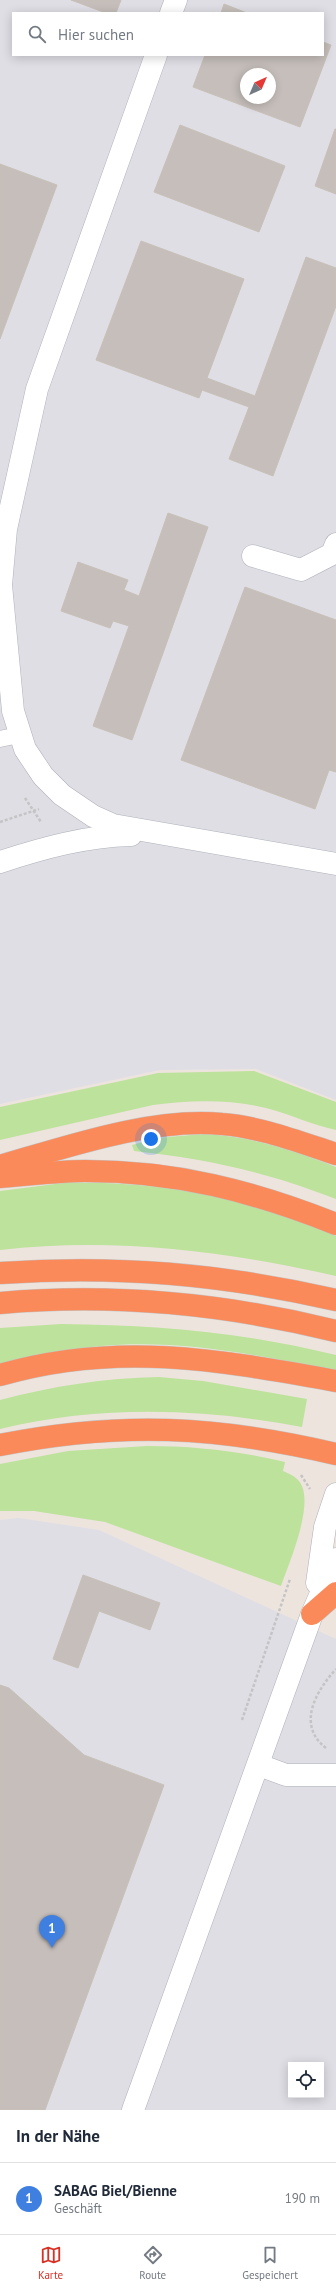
<!DOCTYPE html>
<html lang="de">
<meta charset="utf-8">
<style>
:root{--surface:#fff;--page:#f2f2f3;--text:#1f2937;--muted:#747a83;--line:#e0e1e3;--accent:#d93025}
body{margin:0;font-family:"PT Sans",sans-serif;background:var(--page);color:var(--text)}
.controls{position:absolute;right:12px;bottom:12px;display:grid;overflow:hidden;border-radius:0px;box-shadow:0 2px 10px #0003}
.controls button{width:36px;height:36px;display:grid;place-items:center;padding:0;border:0;border-bottom:1px solid var(--line);background:var(--surface);color:var(--text);font:20px sans-serif}
.compass{position:absolute;left:240px;top:68px;width:36px;height:36px;border-radius:50%;background:var(--surface);box-shadow:0 2px 10px #0003;rotate:44deg}
.you{position:absolute;left:151px;top:1139px;width:14px;height:14px;margin:-10px;border:3px solid #fff;border-radius:50%;background:#1a73e8;box-shadow:0 0 0 6px #1a73e833}
.badge{display:grid;place-items:center;width:26px;height:26px;border-radius:50%;background:var(--accent);color:#fff;font-size:13px;font-weight:700}
.pin{position:absolute;translate:-50% -33px;filter:drop-shadow(0 1px 2px #0008)}
.pin::after{content:'';position:absolute;top:21px;width:14px;height:12px;background:inherit;clip-path:polygon(0 0,100% 0,50% 100%)}
.list{margin:0;padding:0;list-style:none}
h2{display:flex;justify-content:space-between;align-items:center;height:52px;margin:0;padding:0 16px;font-size:17px}
h2 small{font-size:13px;font-weight:400;color:var(--muted)}
.list li{display:grid;grid-template-columns:26px 1fr auto;gap:12px;align-items:center;box-sizing:border-box;height:72px;padding:0 16px;border-top:1px solid var(--line)}
.list b{display:block;font-size:15px;white-space:nowrap}
.list p{margin:0;font-size:13px;white-space:nowrap;color:var(--muted)}
.list em{font-size:13px;font-style:normal;color:var(--muted)}
.icon{flex:none;width:22px;height:22px;fill:none;stroke:currentColor;stroke-width:2;stroke-linecap:round;stroke-linejoin:round}
.map{position:relative;flex:none;width:336px;height:2110px;overflow:hidden}
.search{position:absolute;background:var(--surface);box-shadow:0 2px 10px #0003;left:12px;right:12px;top:12px;height:44px;display:flex;align-items:center;gap:10px;box-sizing:border-box;padding:0 14px;border-radius:0px;color:var(--muted);font-size:15px}
.sheet{height:124px;background:var(--surface)}
nav{display:flex;justify-content:space-around;align-items:center;box-sizing:border-box;height:56px;border-top:1px solid var(--line);background:var(--surface);font-size:11px;color:var(--muted)}
nav a{display:grid;justify-items:center;gap:2px}
nav .on{color:var(--accent)}
.map>svg:first-child{display:block}
.industrial{fill:#dfdee5;fill-rule:evenodd}
.green{fill:#bde29b}
.building{fill:#c5beba;stroke:#c8c0b7;fill-rule:evenodd}
.lines{fill:none;stroke-linecap:round;stroke-linejoin:round}
.lane-casing{stroke:#aeb2bb;stroke-width:17}
.street-casing{stroke:#aeb2bb;stroke-width:23}
.secondary-casing{stroke:#aeb2bb;stroke-width:23}
.highway-casing{stroke:#c4c4c4;stroke-width:23}
.path{stroke:#c4c4c4;stroke-width:2.5;stroke-dasharray:3 2;stroke-linecap:butt}
.lane{stroke:#fff;stroke-width:16}
.street{stroke:#fff;stroke-width:22}
.secondary{stroke:#fff;stroke-width:22}
.highway{stroke:#fb8a5a;stroke-width:22}
</style>
<div class="map">
<svg width="336" height="2110" viewBox="0 0 336 2110">
<rect width="100%" height="100%" fill="#ede4de"/>
<g class="industrial">
<path d="M0,0H336V1100L256,1069L160,1070L0,1104ZM13,13H323V55H13ZM246,74H270V98H246Z"/>
<path d="M19,1518L99,1530L336,1639V2110H0V1520ZM291,2065H321V2095H291Z"/>
</g>
<g class="green">
<path d="M254,1071L336,1102V1130C312,1125 290,1114 266,1108C230,1099 190,1100 153,1105L0,1140V1107L158,1073Z"/>
<path d="M203,1134C250,1136 292,1150 336,1167V1199C266,1172 208,1159 134,1151L132,1145L157,1138Z"/>
<path d="M63,1183C164,1181 242,1197 336,1236V1276C226,1251 113,1237 0,1250V1191Z"/>
<path d="M61,1324C157,1325 242,1332 336,1355V1371C259,1355 180,1339 101,1346C67,1349 34,1358 0,1365V1328Z"/>
<path d="M159,1377L203,1381L307,1399L302,1427C201,1408 100,1405 0,1429V1400C53,1386 104,1378 159,1377Z"/>
<path d="M147,1446C194,1446 239,1451 285,1462L283,1471C287,1473 293,1475 297,1479C318,1497 289,1563 281,1586L105,1522L34,1511H0V1464L68,1451Z"/>
</g>
<g class="building">
<polygon points="71,0 121,0 116,13 106,13"/>
<polygon points="224,4 247,13 221,13"/>
<path d="M323,42L331,45L300,127L193,87L205,55H323ZM246,74H270V98H246Z"/>
<polygon points="180,125 285,166 259,232 154,192"/>
<polygon points="335,129 336,129 336,194 315,186"/>
<polygon points="0,164 57,185 0,339"/>
<polygon points="141,241 244,279 207,378 255,396 306,257 336,268 336,306 273,476 229,459 249,407 202,390 199,398 96,360"/>
<polygon points="168,513 208,527 132,740 93,726 129,626 113,621 110,628 61,611 78,562 128,580 124,590 139,596"/>
<polygon points="245,587 336,620 336,772 329,770 315,809 181,760"/>
<polygon points="83,1575 160,1603 150,1630 99,1611 78,1668 53,1659"/>
<polygon points="0,1685 9,1688 84,1755 164,1785 45,2110 0,2110"/>
</g>
<g class="lines">
<g class="lane-casing">
<polyline id="lane" points="0,739 19,735"/>
</g>
<g class="street-casing">
<g id="street">
<polyline points="171,13 176,0"/>
<polyline points="156,55 37,389 6,529 1,585 13,711 25,749 43,776 62,795 93,816 113,825 336,864"/>
<polyline points="253,556 301,570 332,554 336,544"/>
<path d="M0,862C43,848 86,836 131,835"/>
<polyline points="259,1765 286,1775 336,1775"/>
</g>
</g>
<g class="secondary-casing">
<g id="secondary">
<polyline points="317,1583 325,1527 336,1494"/>
<polyline points="133,2110 312,1614 336,1559"/>
</g>
</g>
<g class="highway-casing">
<g id="highway">
<path d="M0,1166C66,1147 153,1117 222,1124C261,1127 299,1142 336,1154"/>
<path d="M0,1177C28,1175 56,1171 85,1171C175,1171 253,1191 336,1224"/>
<path d="M0,1273C117,1265 222,1274 336,1300"/>
<path d="M0,1303C113,1293 226,1304 336,1331"/>
<path d="M0,1375C117,1341 219,1360 336,1381"/>
<path d="M0,1445C120,1421 217,1426 336,1454"/>
<polyline points="312,1614 336,1593"/>
</g>
</g>
<g class="path">
<polyline points="25,798 41,822"/>
<polyline points="0,822 39,809"/>
<polyline points="301,1475 310,1489"/>
<polyline points="242,1720 290,1579"/>
<path d="M326,1748C296,1725 316,1691 336,1669"/>
</g>
<use href="#lane" class="lane"/>
<use href="#street" class="street"/>
<use href="#secondary" class="secondary"/>
<use href="#highway" class="highway"/>
</g>
</svg>
<div class="controls">
<button><svg class="icon" aria-label="locate" viewBox="0 0 24 24"><circle cx="12" cy="12" r="6"/><path d="M12 2v4M12 18v4M2 12h4M18 12h4"/></svg></button>
</div>
<svg class="compass" viewBox="-18 -18 36 36"><path d="M0-13l5 13h-10z" fill="#e53935"/><path d="M0 13l5-13h-10z" fill="#747a83"/></svg>
<div class="you"></div>
<div class="pin badge" style="left:52px;top:1948px;background:#3f7fe0">1</div>
<div class="search"><svg class="icon" aria-label="search" viewBox="0 0 24 24"><circle cx="10" cy="10" r="6"/><path d="M15 15l6 6"/></svg>Hier suchen</div>
</div>
<section class="sheet">
<h2>In der Nähe<small></small></h2>
<ul class="list">
<li><span class="badge" style="background:#3f7fe0">1</span><div><b>SABAG Biel/Bienne</b><p>Geschäft</p></div><em>190 m</em></li>
</ul>
</section>
<nav>
<a class="on"><svg class="icon" aria-label="map" viewBox="0 0 24 24"><path d="M3 6l6-2 6 2 6-2v14l-6 2-6-2-6 2zM9 4v14M15 6v14"/></svg>Karte</a>
<a><svg class="icon" aria-label="directions" viewBox="0 0 24 24"><path d="M12 3l9 9-9 9-9-9zM9 14v-3h6M13 9l2 2-2 2"/></svg>Route</a>
<a><svg class="icon" aria-label="saved" viewBox="0 0 24 24"><path d="M7 4h10v16l-5-4-5 4z"/></svg>Gespeichert</a>
</nav>
